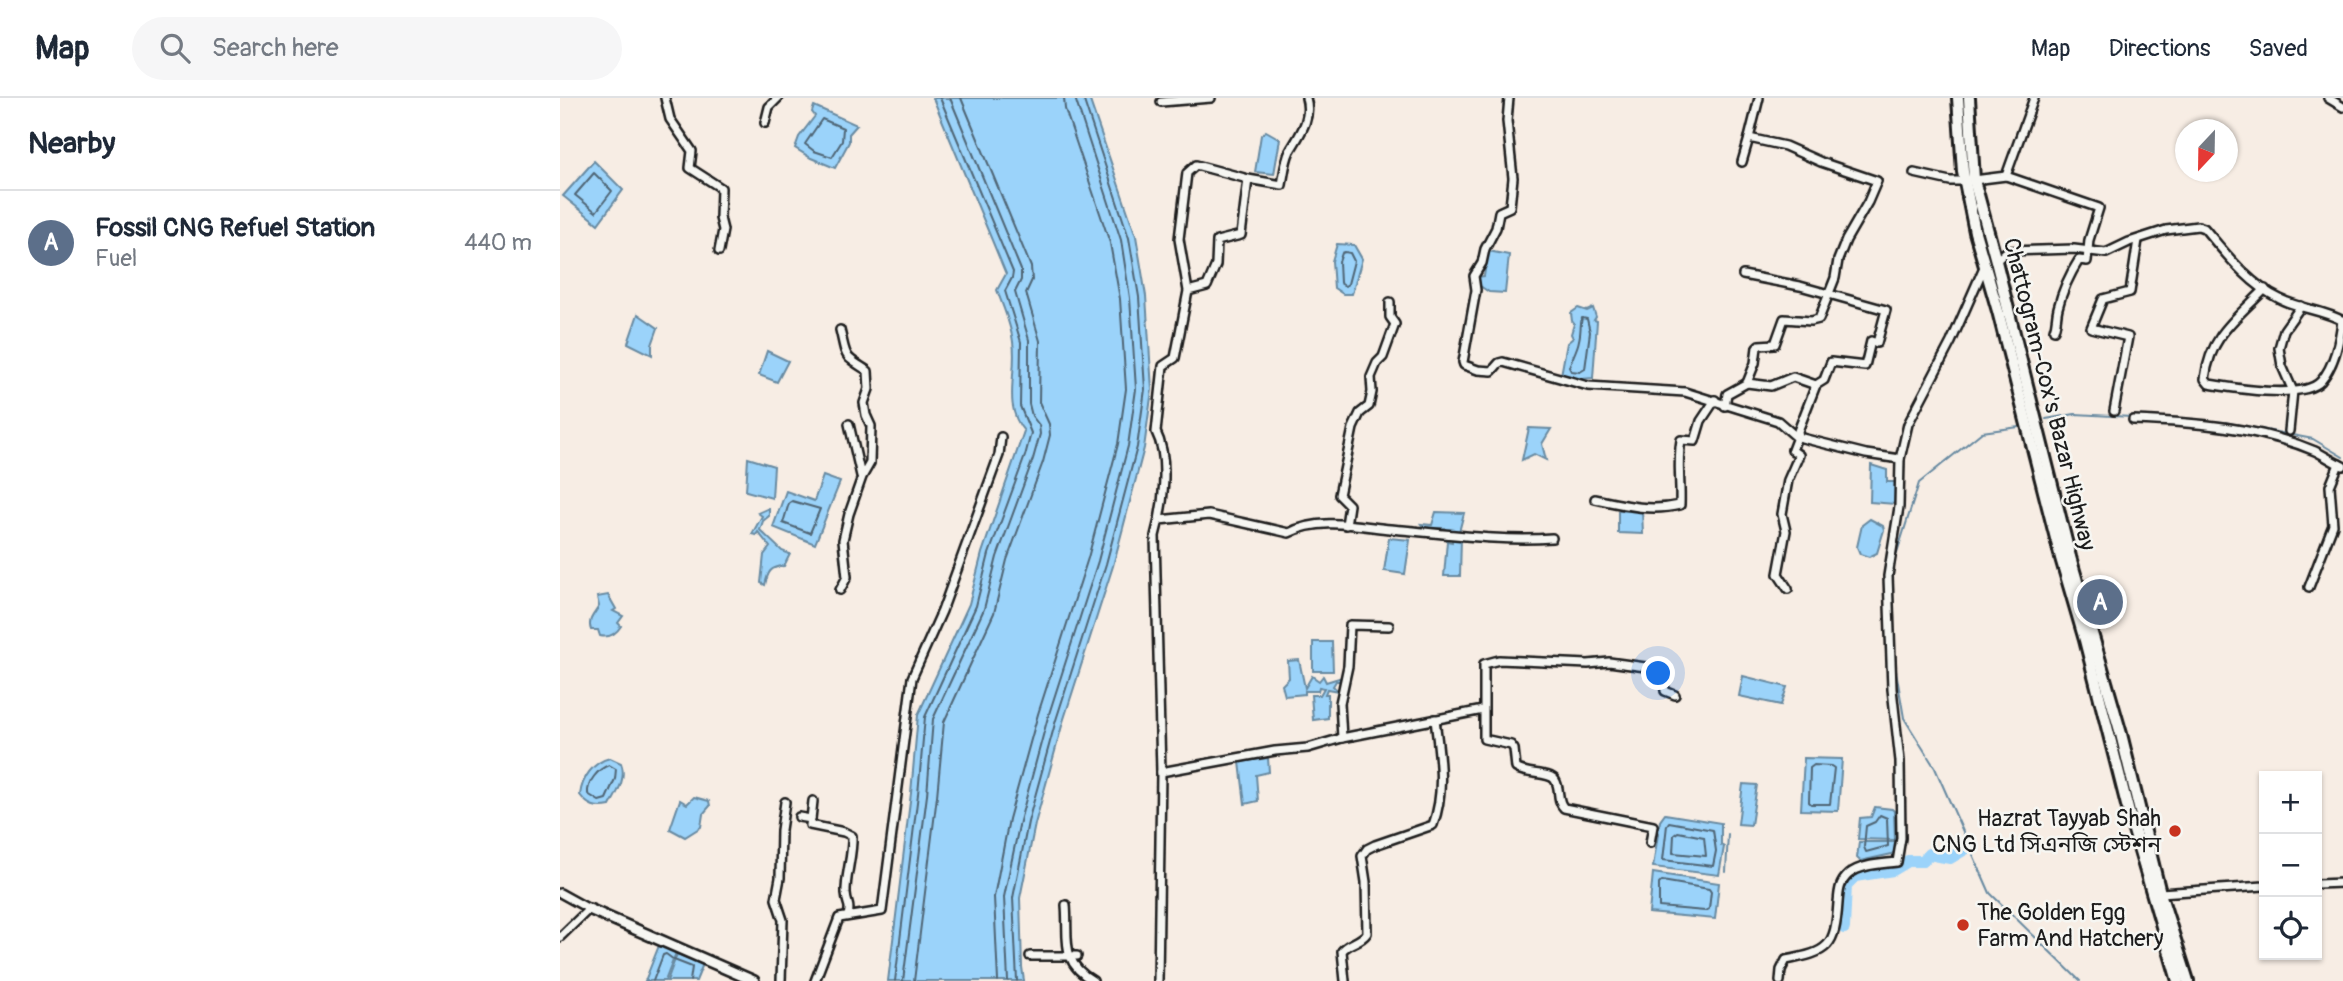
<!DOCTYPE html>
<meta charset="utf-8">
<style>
:root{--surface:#fff;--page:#f6f6f7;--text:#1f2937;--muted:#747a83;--line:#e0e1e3;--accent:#ea580c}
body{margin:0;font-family:Pangolin,"Noto Sans Bengali",sans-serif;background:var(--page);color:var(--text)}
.controls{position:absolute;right:21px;bottom:21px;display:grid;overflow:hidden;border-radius:0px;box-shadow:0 2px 5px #0004}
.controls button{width:63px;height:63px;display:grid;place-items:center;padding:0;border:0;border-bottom:2px solid var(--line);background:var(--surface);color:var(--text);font:35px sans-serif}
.compass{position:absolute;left:1615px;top:21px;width:63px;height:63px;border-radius:50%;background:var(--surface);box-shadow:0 2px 5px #0004;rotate:202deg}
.you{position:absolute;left:1099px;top:576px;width:24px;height:24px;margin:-18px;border:5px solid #fff;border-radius:50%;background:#1a73e8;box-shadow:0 0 0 10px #1a73e833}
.badge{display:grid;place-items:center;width:46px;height:46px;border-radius:50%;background:var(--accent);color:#fff;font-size:23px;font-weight:700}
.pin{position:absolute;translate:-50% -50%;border:4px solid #fff;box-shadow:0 2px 7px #0006}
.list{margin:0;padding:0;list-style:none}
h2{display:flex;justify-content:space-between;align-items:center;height:91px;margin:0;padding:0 28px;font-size:30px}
h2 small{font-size:23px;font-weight:400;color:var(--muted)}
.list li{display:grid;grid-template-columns:46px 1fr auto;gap:21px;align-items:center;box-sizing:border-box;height:105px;padding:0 28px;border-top:2px solid var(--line)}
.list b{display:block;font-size:26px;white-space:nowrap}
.list p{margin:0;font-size:23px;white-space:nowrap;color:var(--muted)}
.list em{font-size:23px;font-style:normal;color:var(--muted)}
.icon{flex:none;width:38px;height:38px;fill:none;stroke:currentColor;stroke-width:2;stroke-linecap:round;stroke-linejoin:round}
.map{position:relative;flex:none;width:1783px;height:883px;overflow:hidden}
header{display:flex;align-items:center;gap:42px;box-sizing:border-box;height:98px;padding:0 35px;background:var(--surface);border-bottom:2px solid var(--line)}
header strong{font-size:33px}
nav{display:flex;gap:38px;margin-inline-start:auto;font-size:24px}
.search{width:490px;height:63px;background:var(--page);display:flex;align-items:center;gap:18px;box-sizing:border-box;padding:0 24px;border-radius:38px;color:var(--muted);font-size:26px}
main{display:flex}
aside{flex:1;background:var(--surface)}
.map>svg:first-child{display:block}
.water{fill:#9bd3fa;stroke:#688aa1;stroke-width:2}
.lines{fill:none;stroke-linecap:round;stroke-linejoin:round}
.shore{stroke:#4f6575;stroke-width:2}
.stream{stroke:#688aa1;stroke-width:2}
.river{stroke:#9bd3fa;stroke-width:12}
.minor-casing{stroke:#1c1c1c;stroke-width:12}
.major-casing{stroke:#1c1c1c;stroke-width:14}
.highway-casing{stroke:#1c1c1c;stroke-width:16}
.minor{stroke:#f6f6f2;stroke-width:7}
.major{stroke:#f6f6f2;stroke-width:9}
.highway{stroke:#f6f6f2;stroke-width:10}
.poi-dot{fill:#c8321e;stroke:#f6f6f2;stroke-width:2.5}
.labels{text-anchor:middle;stroke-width:5;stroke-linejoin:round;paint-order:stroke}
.street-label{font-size:23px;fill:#1c1c1c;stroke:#f6f6f2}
.poi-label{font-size:23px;fill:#1c1c1c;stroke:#f6f6f2;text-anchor:end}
</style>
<header>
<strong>Map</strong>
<div class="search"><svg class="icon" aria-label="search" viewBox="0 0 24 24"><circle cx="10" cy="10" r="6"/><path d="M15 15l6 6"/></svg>Search here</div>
<nav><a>Map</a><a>Directions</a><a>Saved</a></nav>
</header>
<main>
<aside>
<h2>Nearby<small></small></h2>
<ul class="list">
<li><span class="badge" style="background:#5c6f8a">A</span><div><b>Fossil CNG Refuel Station</b><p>Fuel</p></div><em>440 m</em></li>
</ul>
</aside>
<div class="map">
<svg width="1783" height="883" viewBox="0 0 1783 883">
<rect width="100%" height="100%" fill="#f7ede4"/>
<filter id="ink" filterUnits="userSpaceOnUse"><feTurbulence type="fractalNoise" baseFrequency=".0143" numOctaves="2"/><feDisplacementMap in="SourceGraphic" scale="14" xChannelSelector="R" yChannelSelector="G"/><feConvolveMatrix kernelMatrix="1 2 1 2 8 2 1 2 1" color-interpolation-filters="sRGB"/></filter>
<g filter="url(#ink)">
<g class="water">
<path d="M373,0H529L576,138L586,198L592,292L584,350L553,468L503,624L475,726L460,800L462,869L464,883H328L351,695L358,617L409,506L422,455L464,333C442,308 458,273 453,244C451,226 443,209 437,192L446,176Z"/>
<polygon points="254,8 297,27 289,36 289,44 275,70 251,60 235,50 239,39 255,18 252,14"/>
<polygon points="706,33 720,41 714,76 695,74 701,37"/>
<polygon points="34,63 63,92 38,126 3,98"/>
<polygon points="777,146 794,147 802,161 792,196 783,196 774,190 772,163"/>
<polygon points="928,153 949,157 945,195 929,194 917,186 917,179 924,178"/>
<polygon points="1018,210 1027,213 1033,210 1036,219 1034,222 1037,223 1033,280 1021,281 1001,277 1007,245 1013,240 1011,236 1014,226 1012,223 1011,215"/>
<polygon points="78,216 98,230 92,247 92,257 68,245"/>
<polygon points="207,253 228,263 217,284 199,277"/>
<polygon points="969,330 991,331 982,346 986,362 974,356 962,362"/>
<polygon points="188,360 214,368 212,400 186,393"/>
<polygon points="1311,367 1327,372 1327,384 1336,384 1335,406 1310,404"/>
<polygon points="263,378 280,384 255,446 213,429 226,393 254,403"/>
<path d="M209,410V418L203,423L200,432L222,453L230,456L224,468C210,469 208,474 205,487L201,485L204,457L210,449L198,434L196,437L192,436L202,418L198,415Z"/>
<polygon points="1082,412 1083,436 1058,435 1058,413"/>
<polygon points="876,414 904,415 899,434 886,433 885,430 864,430 861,426 872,427"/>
<polygon points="1310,421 1323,428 1324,432 1317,455 1309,459 1300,456 1297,449 1302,427"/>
<polygon points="829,440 850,442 845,476 824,473"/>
<polygon points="892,440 901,440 900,478 884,478 887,443 892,444"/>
<path d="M48,497L56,511L53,513L63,518L58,525L61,528C56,536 49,540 40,538L38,532H31C27,521 35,516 39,508L37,499Z"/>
<polygon points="753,544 772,544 773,573 753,573"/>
<polygon points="739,562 745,590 752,578 759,583 763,578 766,584 782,579 782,583 776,583 773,588 778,593 767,591 765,596 768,596 768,620 753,622 751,597 760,597 764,590 759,589 758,593 745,593 745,596 725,598 722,587 729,580 728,563"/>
<polygon points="1183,578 1227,589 1221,607 1179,598"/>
<path d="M50,660L61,665C67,680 57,695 50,708C36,711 28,708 20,697C22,680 33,664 50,660Z"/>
<polygon points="708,660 709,674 696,677 698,703 685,706 680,664"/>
<polygon points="1244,660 1282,661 1278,713 1241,712"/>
<polygon points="1183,686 1197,687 1191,727 1178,726"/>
<polygon points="134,699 149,703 150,708 143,716 141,729 125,739 110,731 120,702 127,706"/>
<polygon points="1315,709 1332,711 1334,713 1335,742 1298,741 1300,720 1311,719"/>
<polygon points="1105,716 1161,725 1161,747 1164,749 1159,777 1093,769 1100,723"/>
<polygon points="1299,744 1335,744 1336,745 1334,754 1332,756 1300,763 1297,760"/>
<polygon points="1093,775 1159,785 1155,821 1089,815"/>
<polygon points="100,845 117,852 105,883 85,883"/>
<polygon points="117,856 143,866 136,883 107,883"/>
</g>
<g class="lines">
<g class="shore">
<polygon points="262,21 283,30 282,43 272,59 254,53 245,46"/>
<polygon points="34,75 52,93 36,114 15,97"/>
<polygon points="785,154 790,155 794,163 788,186 785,188 780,185 779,164 782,155"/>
<path d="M1022,220L1027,221L1030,234L1025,271L1020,274L1011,273L1009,269C1012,260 1018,250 1019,242C1021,235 1020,227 1022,220Z"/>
<polygon points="232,403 260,411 250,435 223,425 229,405"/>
<path d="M49,667L56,671L55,681L46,701L39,703L28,696C27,684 38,671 49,667Z"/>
<polygon points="1254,667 1271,668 1274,670 1270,706 1251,706 1249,704 1250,670"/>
<polygon points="1320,717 1327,720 1328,748 1306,754 1304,749 1306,728 1315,724"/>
<polygon points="1109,724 1153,732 1156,753 1153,768 1103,762 1107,727"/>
<polygon points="1118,734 1144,739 1146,758 1113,755 1114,737"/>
<polygon points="1102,783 1149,791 1151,794 1149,811 1145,813 1099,809 1099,786"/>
<polyline points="93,883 103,857 106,856 114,862 132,869 130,883"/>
<polyline points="335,883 358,696 365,619 416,508 429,456 465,358 471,335 460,308 461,244 445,193 452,180 453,174 380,0"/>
<polyline points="343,883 367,697 373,621 424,511 437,459 473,361 480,336 479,327 472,318 469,306 469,242 455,194 461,182 461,172 390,0"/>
<polyline points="354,883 377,698 384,624 434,515 447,462 483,364 490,337 489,326 479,304 480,243 466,195 472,182 471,169 401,0"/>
<polyline points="438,883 434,799 449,721 478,616 528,460 558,346 566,291 560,201 550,145 505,11 504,0"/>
<polyline points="448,883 444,799 460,723 488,619 538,463 568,348 576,291 570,200 561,142 515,0"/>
<polyline points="457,883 453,800 468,724 496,622 546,466 577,349 585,291 579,199 569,140 523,0"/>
</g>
<g class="stream">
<polyline points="1486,321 1515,316 1572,319"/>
<polyline points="1644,323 1664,324 1753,341 1783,359"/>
<polyline points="1334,464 1359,385 1422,334 1459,329"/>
<polyline points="1335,567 1344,620 1375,670 1430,795 1520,883"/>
<polyline points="1166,774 1168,736"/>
</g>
<polyline class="river" points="1284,830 1286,787 1295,778 1333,772 1348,763 1363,763 1369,756 1390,760 1410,748"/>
<g class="minor-casing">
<g id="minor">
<polyline points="105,0 110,21 132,53 130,70 161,90 160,120 163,132 159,153"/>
<polyline points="949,0 947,23 953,80 950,109 939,114 936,130 925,151 922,165 914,178 916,192 903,264 904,267 918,272 932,273 939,265 943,264 1028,288 1125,294 1218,323 1234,337 1242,340 1306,356 1340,361"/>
<path d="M1474,0L1446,78L1539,110L1529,142L1527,163L1519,162C1510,176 1502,194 1498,210C1496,218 1497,224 1494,232"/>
<polyline points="1768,0 1783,9"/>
<polyline points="601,4 651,0"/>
<polyline points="205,25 209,9 218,0"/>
<polyline points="1189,40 1199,0"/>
<polyline points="1182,64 1189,40 1225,48 1261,64 1317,83 1308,104 1286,142 1278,162 1275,180 1259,221 1251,223 1224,221 1215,246 1199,247 1197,249 1195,265 1187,285"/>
<polyline points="1354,75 1390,83 1404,83"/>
<path d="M688,81L722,87C724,76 725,63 730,53C740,36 752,21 746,0"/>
<polyline points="1414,82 1446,78"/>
<path d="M1436,163L1447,153L1514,151L1546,155L1569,144L1606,132L1638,128L1644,130C1666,156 1689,186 1720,201C1740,211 1764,212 1783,223"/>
<path d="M1705,191C1677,220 1650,237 1645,281L1649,286C1672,290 1744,302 1761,283C1774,268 1780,242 1782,222"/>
<polyline points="1165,308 1167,296 1187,285 1211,288 1233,279 1256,287 1264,282 1271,264 1305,268 1311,243 1317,245 1326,212 1240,188 1183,177"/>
<polyline points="1554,313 1568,239 1531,230 1543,201 1570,194 1578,142"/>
<path d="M1573,322C1633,324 1698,329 1755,353C1764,357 1773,364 1783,368"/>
<polyline points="289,326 301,378"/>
<polyline points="1729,333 1733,293 1722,268 1719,250 1724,232 1741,208"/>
<polyline points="1239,339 1238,333 1256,287"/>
<path d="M1035,401C1063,407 1091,414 1120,407C1121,385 1117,363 1121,342L1135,343L1141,323L1155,302"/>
<path d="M599,422L649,417L729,435C759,419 798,428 830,431C883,435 939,444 992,440"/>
<polyline points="786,427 789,407 779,397 793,330 800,315 809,308 812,294 811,279 817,265 823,259 835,226 830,219 830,204"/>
<polyline points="1749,489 1773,427 1770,388 1779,366"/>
<polyline points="1228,491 1218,476 1226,433 1222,416 1228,382 1239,357 1232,352 1237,339"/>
<path d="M280,492L287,479L283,442L289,416L302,379L310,365L311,328L306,317L304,305L309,291L308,273C282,257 287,260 280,232"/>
<polyline points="782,640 780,605 788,568 790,527 829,528"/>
<polyline points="601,674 715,653 748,650 782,640 923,612"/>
<path d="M239,719L251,721L250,727L284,734L292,738C293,758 285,778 286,796C287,808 291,806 288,818"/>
<polyline points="251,721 253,703"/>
<path d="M1090,745L1093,728L1004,710C996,702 1001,691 995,682C990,674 966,677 956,670L954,651L951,647L924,641V566L939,562L1028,566L1049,564L1093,570L1103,573L1105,593L1115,597"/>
<polyline points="1757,786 1783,785"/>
<polyline points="0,795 29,811 0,839"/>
<polyline points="1600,795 1704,788"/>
<path d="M506,807C509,841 499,863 533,883"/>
<polyline points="470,858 517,858"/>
<polyline points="221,883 223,822 216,801 220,780 221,732 225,704"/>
<polyline points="255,883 279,820 322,813 352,580 382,513 439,357 441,339"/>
<path d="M598,883L601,674L595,438C603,410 610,361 596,334L603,268L615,260L628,193L619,141L627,75L636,67L688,81L681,137L657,143L656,167L647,188L628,193"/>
<path d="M785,883L782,853C789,844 800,845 807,835L806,784L802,758L807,751L815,747L873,727C886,692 879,657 875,621"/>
<path d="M1220,883L1221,872L1226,862C1269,854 1275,849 1278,805C1279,793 1279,785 1289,776C1301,766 1323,766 1337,764L1341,740L1340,663L1332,591L1328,478L1339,409L1340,361L1348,326L1391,244L1424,169"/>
</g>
</g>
<g class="major-casing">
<polyline id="major" points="29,811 194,883"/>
</g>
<g class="highway-casing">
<g id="highway">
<polyline points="1398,0 1403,74 1415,134 1438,213 1501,460 1525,542 1570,719 1618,883"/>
<polyline points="1409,0 1414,82 1436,163 1510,459 1561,636 1600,795 1628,883"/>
</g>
</g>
<use href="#minor" class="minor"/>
<use href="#major" class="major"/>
<use href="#highway" class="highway"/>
</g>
</g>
<g class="poi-dot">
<circle cx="1615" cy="733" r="7"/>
<circle cx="1403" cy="827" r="7"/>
</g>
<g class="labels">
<g class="street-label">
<text transform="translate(1490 296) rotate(76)" y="8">Chattogram-Cox's Bazar Highway</text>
</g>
<g class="poi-label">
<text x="1601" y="728">Hazrat Tayyab Shah<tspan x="1601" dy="26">CNG Ltd সিএনজি স্টেশন</tspan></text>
<text x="1417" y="822" text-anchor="start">The Golden Egg<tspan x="1417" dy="26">Farm And Hatchery</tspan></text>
</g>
</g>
</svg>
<div class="controls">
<button>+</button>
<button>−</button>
<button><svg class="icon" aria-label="locate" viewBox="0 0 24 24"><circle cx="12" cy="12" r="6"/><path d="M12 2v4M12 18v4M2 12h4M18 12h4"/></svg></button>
</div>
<svg class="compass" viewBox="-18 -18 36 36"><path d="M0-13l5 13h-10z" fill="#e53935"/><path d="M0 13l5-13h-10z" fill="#747a83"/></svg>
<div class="you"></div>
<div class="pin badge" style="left:1540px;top:504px;background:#5c6f8a">A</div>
</div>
</main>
